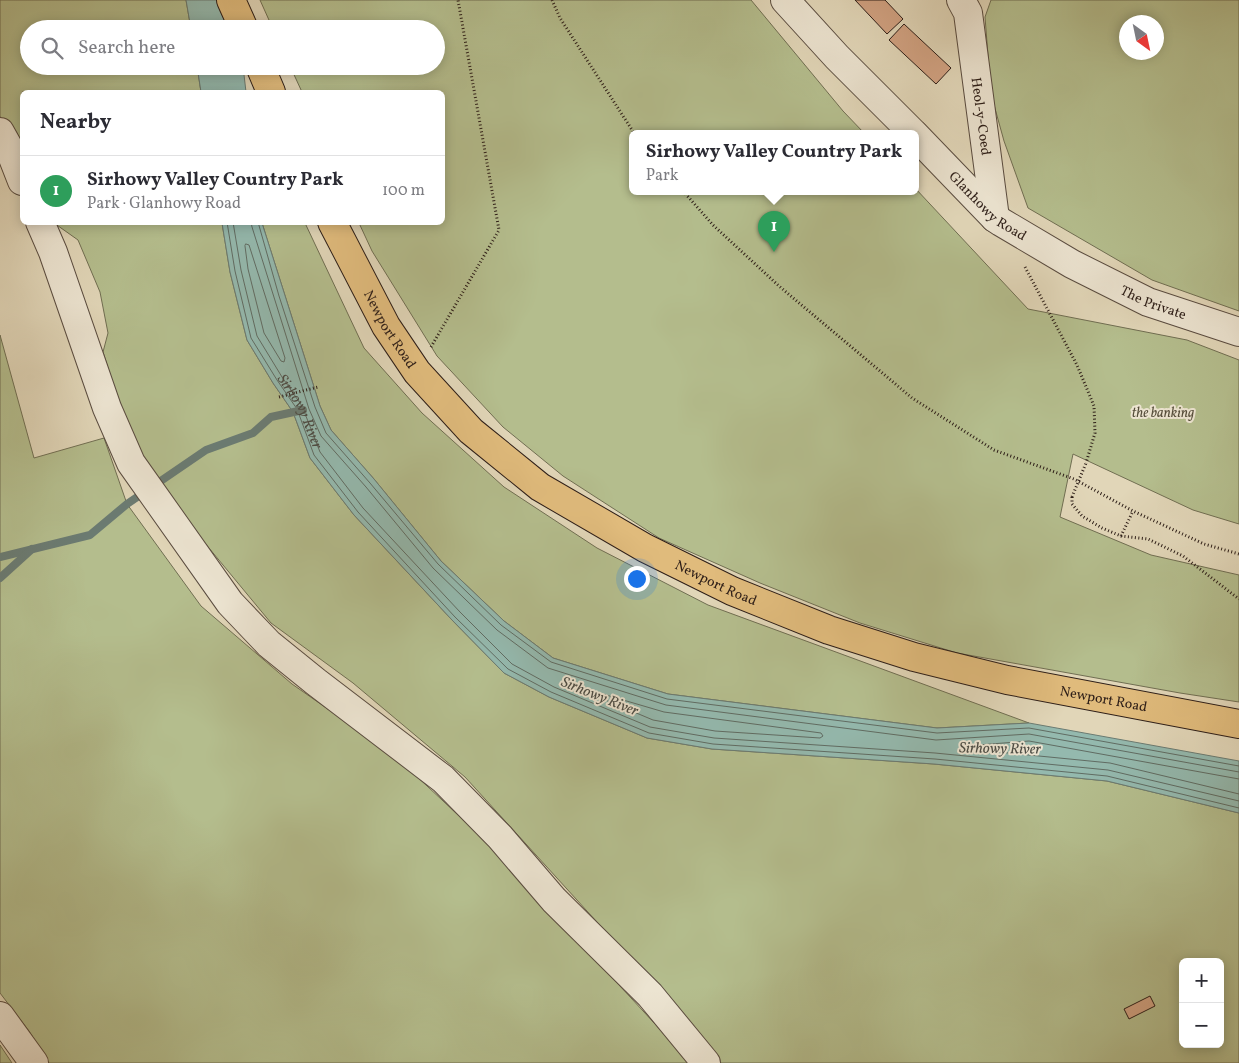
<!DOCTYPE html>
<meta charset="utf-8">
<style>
:root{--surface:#fff;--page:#f7f7f7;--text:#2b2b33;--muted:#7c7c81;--line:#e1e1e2;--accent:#8f2418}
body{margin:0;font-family:Vollkorn,serif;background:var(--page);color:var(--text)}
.controls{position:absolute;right:15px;bottom:15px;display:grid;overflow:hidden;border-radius:8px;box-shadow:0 2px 12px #0003}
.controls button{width:45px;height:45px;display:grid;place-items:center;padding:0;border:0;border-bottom:1px solid var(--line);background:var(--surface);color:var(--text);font:25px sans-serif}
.compass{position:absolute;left:1119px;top:15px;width:45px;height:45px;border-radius:50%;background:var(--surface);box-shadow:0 2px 12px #0003;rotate:147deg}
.you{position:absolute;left:636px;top:578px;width:18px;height:18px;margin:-12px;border:4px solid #fff;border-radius:50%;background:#1a73e8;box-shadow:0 0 0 8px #1a73e833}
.badge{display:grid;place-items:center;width:32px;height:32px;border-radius:50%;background:var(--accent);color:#fff;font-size:16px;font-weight:700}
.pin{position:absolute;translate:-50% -41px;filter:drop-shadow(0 1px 2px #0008)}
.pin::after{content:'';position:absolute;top:26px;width:18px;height:15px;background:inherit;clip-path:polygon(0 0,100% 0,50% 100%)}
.popup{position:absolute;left:629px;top:130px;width:290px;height:65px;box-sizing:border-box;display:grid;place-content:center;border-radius:8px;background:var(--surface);filter:drop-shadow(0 1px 4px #0005);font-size:16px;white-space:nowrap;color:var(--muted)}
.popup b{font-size:19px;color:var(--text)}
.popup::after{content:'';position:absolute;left:50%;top:100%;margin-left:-10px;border:10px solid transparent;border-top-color:var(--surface)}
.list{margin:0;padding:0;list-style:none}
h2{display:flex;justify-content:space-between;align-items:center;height:65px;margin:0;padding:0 20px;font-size:21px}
h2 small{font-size:16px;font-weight:400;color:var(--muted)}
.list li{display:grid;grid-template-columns:32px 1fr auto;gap:15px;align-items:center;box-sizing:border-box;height:70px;padding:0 20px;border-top:1px solid var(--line)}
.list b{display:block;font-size:19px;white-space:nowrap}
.list p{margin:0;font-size:16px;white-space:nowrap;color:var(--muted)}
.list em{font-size:16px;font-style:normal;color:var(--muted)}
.icon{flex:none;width:28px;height:28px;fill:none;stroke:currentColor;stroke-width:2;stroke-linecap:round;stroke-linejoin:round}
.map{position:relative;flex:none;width:1239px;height:1063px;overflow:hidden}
.search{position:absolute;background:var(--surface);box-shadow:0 2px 12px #0003;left:20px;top:20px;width:425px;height:55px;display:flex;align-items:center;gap:12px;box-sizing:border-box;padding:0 18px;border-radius:28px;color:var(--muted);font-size:19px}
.panel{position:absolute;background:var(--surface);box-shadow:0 2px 12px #0003;left:20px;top:90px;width:425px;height:135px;border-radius:8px}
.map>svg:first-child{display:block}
.green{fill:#b4bd8d;stroke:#706e52;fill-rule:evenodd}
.water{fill:#94b9ae;stroke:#6b7b72}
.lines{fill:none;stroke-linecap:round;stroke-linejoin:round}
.shore{stroke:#606c63;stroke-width:1}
.stream{stroke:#6b7b72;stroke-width:8}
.building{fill:#d1a282;stroke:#2d1e18}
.minor-casing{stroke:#5a4c40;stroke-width:30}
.major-casing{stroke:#2d1e18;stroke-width:30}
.path{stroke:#2d1e18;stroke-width:3;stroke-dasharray:1 2.5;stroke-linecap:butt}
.minor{stroke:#ece4d1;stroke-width:28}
.major{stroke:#e0bb7c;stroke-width:28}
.path-bridge{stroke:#2d1e18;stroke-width:3;stroke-dasharray:1 2.5;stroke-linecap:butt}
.labels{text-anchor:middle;stroke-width:4;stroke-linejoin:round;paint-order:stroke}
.street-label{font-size:14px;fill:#2d1e18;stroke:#ece4d1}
.park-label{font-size:14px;font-style:italic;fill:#564e3b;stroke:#ece4d1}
.water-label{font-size:15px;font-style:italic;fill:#4c4c45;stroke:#ece4d1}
</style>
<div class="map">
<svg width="1239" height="1063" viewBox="0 0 1239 1063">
<rect width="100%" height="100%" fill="#e1d6b8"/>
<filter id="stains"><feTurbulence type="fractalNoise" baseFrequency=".004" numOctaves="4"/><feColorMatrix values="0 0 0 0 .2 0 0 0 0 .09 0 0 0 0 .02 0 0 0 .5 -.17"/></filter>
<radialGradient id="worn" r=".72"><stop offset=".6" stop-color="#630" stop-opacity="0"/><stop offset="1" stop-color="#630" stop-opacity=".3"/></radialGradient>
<g class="green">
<polygon points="0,0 186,0 191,29 29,29 29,66 197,66 201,92 22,92 22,165 0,116"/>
<polygon points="260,0 751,0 843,111 864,133 633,133 633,191 915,191 915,188 1028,309 1187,340 1239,360 1239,524 1193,510 1073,454 1060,517 1151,555 1239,575 1239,702 1180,693 957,653 860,623 760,583 659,538 563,476 503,427 437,356 372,251 359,223 442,222 442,92 302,92 290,66 436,66 436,29 273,29"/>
<path d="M991,0H1239V311L1152,280L1028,208L1004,141L991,94L985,17ZM1126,22H1156V52H1126Z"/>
<path d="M54,223H222L230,272L247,340L273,383L293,412L310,458L354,515L452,620L504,673L549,697L647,738L712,749L934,764L1107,781L1239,813V1063H721L669,999L627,955L465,777L353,683L271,623L156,484L123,416L103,352L108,333L100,292L78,240ZM1183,962H1220V1044H1183Z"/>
<polygon points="262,223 305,223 364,348 422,413 504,487 597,548 708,605 1029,723 937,728 668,694 553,658 504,621 441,561 374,479 331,430 320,406"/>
<polygon points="0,335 34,458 104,438 127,504 201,606 292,684 395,756 489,844 691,1063 49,1063 29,1031 0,993"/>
<polygon points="0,1045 12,1063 0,1063"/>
</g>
<g class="water">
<polygon points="186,0 234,0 238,29 191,29"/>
<polygon points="197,66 243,66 246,92 201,92"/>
<polygon points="222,223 262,223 320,406 331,430 374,479 441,561 504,621 553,658 668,694 937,728 1029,723 1239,761 1239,813 1107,781 934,764 712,749 647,738 549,697 504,673 452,620 354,515 310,458 293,412 273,383 247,340 230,272"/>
</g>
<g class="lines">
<g class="shore">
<polyline points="227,222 235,271 251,338 277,380 297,409 314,455 358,512 455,617 508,669 551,692 649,733 713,744 935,759 1107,776 1239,808"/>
<path id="s1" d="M233,222L241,270L257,336L282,377L302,406L320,452L363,508L460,612L512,664L554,687L650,727L714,738L935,753L1108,770L1239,801"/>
<polyline points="251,222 252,227 309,409 321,436 366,487 433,568 497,630 548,668 666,705 936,740 1029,734 1239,772"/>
<polyline points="258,222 279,296 315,407 326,433 370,483 438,564 501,625 551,662 667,699 937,733 1029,728 1239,766"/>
<polygon points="246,244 249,245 285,358 284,362 281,361 264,333 248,269 245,246"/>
<polygon points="596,692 664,712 821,733 823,736 820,738 715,731 653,720 596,696 595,694"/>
<polyline points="1239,779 1029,741 978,745 976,747 978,750 1110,763 1239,794"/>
</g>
<g class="stream">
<polyline points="0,557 90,535 127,504 206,450 253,433 271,417 303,410"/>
<polyline points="0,578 32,549"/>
</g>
</g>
<g class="building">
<polygon points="855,0 885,0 903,19 887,34"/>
<polygon points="904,24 951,68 936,84 889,40"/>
<polygon points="1150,996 1155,1006 1129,1019 1124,1009"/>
</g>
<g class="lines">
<g class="minor-casing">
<g id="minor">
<polyline points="785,0 837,57 913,133"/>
<path id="s2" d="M961,0L968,13L995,218"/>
<polyline points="0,132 9,148 22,181"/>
<path id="s3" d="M915,135L995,218L1001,222L1072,264L1148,302L1239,332"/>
<polyline points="40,222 53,252 107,408 131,463 230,603 269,644 316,682 443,779 500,837 554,900 650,995 706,1063"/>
<polyline points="0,1016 34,1063"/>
</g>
</g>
<g class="major-casing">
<g id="major">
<polyline points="231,0 244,29"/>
<polyline points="260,66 271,92"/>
<path id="s4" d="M332,222L386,326L417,372L471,431L540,487L645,548L732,591L829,630L914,657L1007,680L1239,724"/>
</g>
</g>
<g class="path">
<polyline points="552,0 560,18 634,133"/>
<polyline points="683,191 713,225 779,286 912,398 994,450 1074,479 1133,511 1204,544 1239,554"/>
<polyline points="1025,267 1077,365 1094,406 1095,433 1086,463"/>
<polyline points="431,347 499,230 458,0"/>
<polyline points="279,397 318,387"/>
<polyline points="1072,497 1072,504 1082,516 1102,528 1121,536 1148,539 1183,556 1239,599"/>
<polyline points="1121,536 1133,511"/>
</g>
<use href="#minor" class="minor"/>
<use href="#major" class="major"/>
<polyline class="path-bridge" points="1072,497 1086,463"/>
</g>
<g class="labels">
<g class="street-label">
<text dy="5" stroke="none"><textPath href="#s2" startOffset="119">Heol-y-Coed</textPath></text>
<text dy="5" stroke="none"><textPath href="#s3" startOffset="102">Glanhowy Road</textPath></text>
<text dy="5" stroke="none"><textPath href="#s3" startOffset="295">The Private</textPath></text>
<text dy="5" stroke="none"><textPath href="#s4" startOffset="122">Newport Road</textPath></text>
<text dy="5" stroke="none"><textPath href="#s4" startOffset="542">Newport Road</textPath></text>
<text dy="5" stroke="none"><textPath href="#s4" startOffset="948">Newport Road</textPath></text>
</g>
<g class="park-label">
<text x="1163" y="417">the banking</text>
</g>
<g class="water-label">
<text dy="5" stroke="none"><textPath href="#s1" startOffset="204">Sirhowy River</textPath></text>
<text transform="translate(600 696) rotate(22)" y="5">Sirhowy River</text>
<text transform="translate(1000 748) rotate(1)" y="5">Sirhowy River</text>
</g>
</g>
<rect width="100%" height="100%" filter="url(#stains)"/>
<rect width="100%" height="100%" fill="url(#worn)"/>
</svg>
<div class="controls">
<button>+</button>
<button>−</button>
</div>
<svg class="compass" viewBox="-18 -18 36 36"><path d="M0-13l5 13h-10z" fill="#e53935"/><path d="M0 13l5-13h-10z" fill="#7c7c81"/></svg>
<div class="you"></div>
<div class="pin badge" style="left:774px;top:252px;background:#2e9e5b">1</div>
<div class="popup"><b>Sirhowy Valley Country Park</b>Park</div>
<div class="search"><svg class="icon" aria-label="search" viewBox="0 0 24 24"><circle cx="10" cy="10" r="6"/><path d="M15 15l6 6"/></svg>Search here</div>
<section class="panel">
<h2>Nearby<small></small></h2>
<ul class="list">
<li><span class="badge" style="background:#2e9e5b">1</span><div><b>Sirhowy Valley Country Park</b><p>Park · Glanhowy Road</p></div><em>100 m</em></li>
</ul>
</section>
</div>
